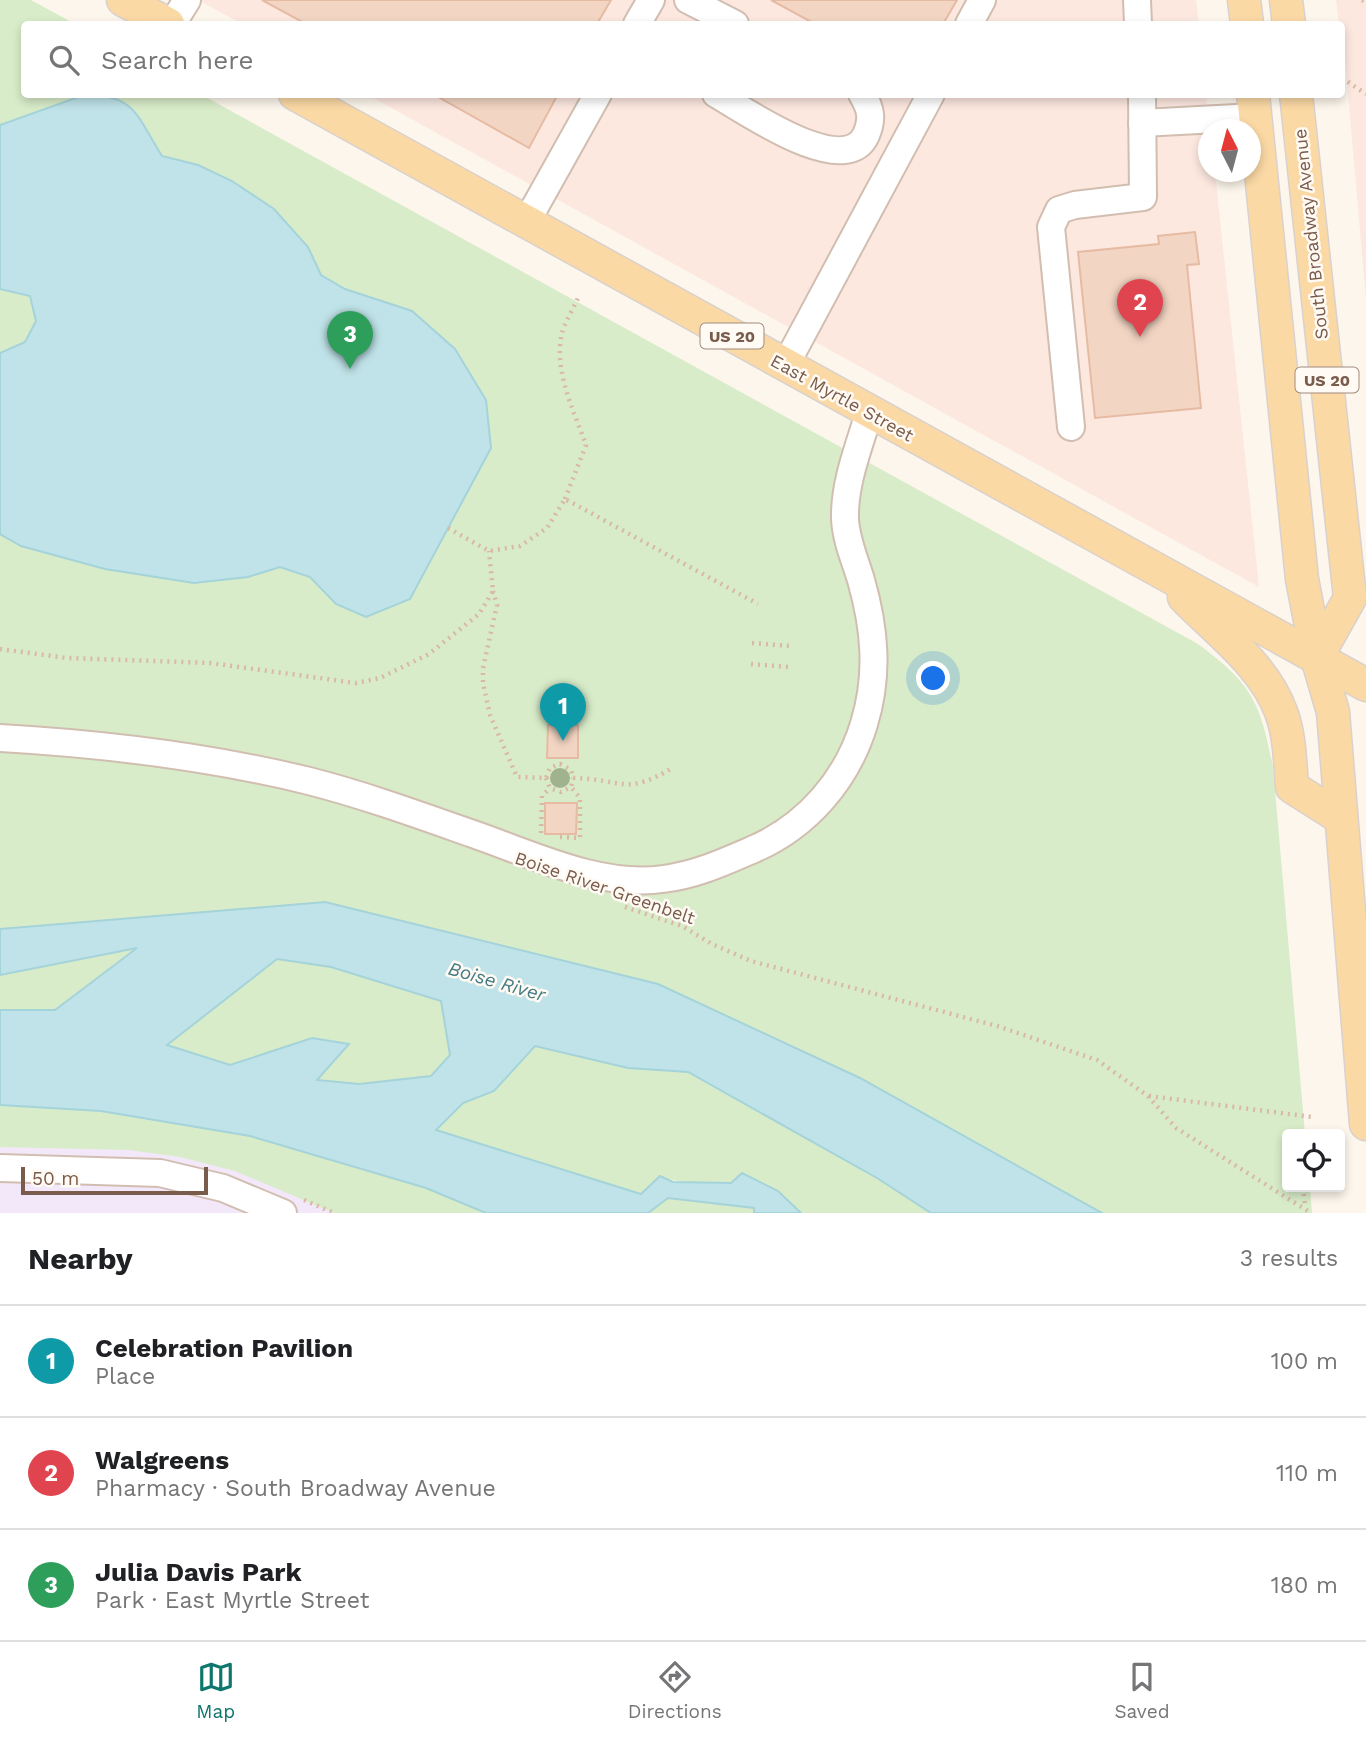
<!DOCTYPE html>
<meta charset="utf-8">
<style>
:root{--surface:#fff;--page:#f6f6f6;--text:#202124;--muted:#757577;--line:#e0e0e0;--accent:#0f766e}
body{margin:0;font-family:"Work Sans",sans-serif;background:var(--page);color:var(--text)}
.controls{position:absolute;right:21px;bottom:21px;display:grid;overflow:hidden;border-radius:7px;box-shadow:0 4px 10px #0003}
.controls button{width:63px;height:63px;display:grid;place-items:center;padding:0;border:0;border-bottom:2px solid var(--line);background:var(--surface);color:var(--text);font:35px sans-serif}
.compass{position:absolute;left:1198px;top:119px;width:63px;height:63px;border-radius:50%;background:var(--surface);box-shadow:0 4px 10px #0003;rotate:354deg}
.scale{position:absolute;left:21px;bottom:18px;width:187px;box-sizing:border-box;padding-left:7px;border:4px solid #7a5c4d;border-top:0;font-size:19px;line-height:24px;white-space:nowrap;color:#7a5c4d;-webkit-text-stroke:5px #fffaf3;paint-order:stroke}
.you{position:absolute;left:934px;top:679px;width:24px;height:24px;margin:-18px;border:5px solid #fff;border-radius:50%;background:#1a73e8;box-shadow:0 0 0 10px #1a73e833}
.badge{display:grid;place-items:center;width:46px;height:46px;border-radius:50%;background:var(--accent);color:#fff;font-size:23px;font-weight:700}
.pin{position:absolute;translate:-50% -58px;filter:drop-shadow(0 2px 4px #0008)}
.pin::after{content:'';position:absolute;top:37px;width:24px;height:21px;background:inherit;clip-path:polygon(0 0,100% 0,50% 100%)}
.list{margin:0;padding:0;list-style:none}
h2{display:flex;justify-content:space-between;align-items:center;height:91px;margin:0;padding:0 28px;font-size:30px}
h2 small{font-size:23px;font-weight:400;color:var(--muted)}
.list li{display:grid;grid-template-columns:46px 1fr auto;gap:21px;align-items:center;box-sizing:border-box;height:112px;padding:0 28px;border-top:2px solid var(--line)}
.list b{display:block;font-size:26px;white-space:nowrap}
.list p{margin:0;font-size:23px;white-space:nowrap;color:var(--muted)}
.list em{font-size:23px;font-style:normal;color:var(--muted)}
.icon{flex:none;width:38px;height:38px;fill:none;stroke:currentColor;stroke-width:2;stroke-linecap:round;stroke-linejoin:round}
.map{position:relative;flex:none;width:1366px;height:1213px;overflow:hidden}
.search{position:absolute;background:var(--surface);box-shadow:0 4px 10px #0003;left:21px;right:21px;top:21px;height:77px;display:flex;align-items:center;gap:18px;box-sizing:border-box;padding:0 24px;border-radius:7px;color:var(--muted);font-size:26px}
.sheet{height:427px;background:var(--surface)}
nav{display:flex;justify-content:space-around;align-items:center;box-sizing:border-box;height:98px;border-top:2px solid var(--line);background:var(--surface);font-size:19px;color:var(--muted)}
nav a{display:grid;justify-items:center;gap:4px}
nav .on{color:var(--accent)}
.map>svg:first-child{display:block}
.commercial{fill:#fde8e0}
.education{fill:#f3e8fa}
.green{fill:#d8ecc9}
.water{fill:#bfe3e8;stroke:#a5d3da;stroke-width:2;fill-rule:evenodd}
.building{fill:#f3d5c3;stroke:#e6bba3;stroke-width:2}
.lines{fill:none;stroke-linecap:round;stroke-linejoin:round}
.minor-casing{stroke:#d1beb0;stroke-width:30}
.major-casing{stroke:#dad1cd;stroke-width:35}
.path{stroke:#d9b8a5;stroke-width:4.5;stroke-dasharray:2 5;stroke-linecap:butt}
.minor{stroke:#fff;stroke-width:26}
.major{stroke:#fbd9a5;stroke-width:32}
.tree{fill:#a0b28e}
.labels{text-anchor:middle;stroke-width:5;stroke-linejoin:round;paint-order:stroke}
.shield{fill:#fffaf3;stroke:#a28b7f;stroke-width:2}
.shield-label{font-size:16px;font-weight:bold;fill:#7a5c4d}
.street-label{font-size:18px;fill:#7a5c4d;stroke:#fffaf3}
.water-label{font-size:19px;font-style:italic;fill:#437c86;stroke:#fffaf3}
</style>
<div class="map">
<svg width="1366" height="1213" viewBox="0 0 1366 1213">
<rect width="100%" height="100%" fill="#fdf6ec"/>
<g class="commercial">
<polygon points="198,0 1196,0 1199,24 242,24"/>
<polygon points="1336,0 1366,0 1366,300 1342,24 1339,24"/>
<polygon points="368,95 1206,95 1210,129 1208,172 1215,172 1259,587"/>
</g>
<polygon class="education" points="0,1117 35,1117 403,1213 0,1213"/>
<g class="green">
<path d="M0,0H31L75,24H24V94L202,95L1198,644C1252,684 1260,701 1273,767L1305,1134H1287V1187H1310L1312,1213H1102L325,902L0,929Z"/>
<polygon points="139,947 55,1010 0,1010 0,975"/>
<polygon points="277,959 331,967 441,1001 451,1055 431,1076 359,1084 316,1081 348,1043 312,1038 230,1065 167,1045"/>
<path d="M535,1046L628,1068L688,1072L877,1178L931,1213H801C791,1208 786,1195 776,1191C743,1175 693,1191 660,1176L641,1194L435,1130L463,1103L494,1091Z"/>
<polygon points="0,1105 101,1111 250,1136 426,1188 486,1213 334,1213 235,1171 180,1157 129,1150 0,1147"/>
<polygon points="668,1198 754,1208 754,1213 648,1213"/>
</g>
<g class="water">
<path d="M84,95C136,94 137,117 162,156L198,165L232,181L274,209L308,247L321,275L345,289L412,311L455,349L486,400L491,448L410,599L366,617L336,604L310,577L280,567L248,577L194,583L105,569L21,546L0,534V353L25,342L36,321L30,296L0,289V125Z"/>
<path d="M325,902L658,984L860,1078L1102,1213H931L877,1178L688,1072L628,1068L535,1046L494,1091L463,1103L436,1130L641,1194L660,1176L673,1182L731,1183L742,1173L778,1191L801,1213H754V1208L668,1198L648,1213H486L426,1188L250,1136L101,1111L0,1105V1010H55L137,948L0,975V929ZM277,959L331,967L441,1001L450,1055L431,1076L359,1084L317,1080L349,1044L312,1038L230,1065L167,1045Z"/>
</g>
<g class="building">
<polygon points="262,0 611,0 597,24 306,24"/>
<polygon points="771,0 957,0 943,24 815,24"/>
<polygon points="433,94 558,94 529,148"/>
<polygon points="1195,232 1199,264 1187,265 1201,408 1095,418 1078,252 1159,244 1158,236"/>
<polygon points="548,725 578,725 578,758 547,758"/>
<polygon points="545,803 577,803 576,834 545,834"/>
</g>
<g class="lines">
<g class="minor-casing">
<g id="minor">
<polyline points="688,0 735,24"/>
<polyline points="1137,0 1138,24"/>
<polyline points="172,24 187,0"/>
<polyline points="637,24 651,0"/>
<polyline points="969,24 982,0"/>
<path d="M716,94C744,110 845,181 866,135C873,119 871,109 862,94"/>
<polyline points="1142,123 1255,117"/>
<polyline points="527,221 598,94"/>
<polyline points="785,366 931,94"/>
<polyline points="1071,427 1051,227 1059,210 1075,205 1143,197 1142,94"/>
<path d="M0,738C105,744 207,756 309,781C364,795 419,815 473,834C531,854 600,888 663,879C696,875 724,862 754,849C807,826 847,780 864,724C879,675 875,629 861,580C855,560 846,540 845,519C844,483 859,447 869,413"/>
<polyline points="0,1168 160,1173 223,1188 283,1213"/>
</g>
</g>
<g class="major-casing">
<g id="major">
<polyline points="123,0 168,24"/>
<polyline points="1244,0 1247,24"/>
<polyline points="1286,0 1289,24"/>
<polyline points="295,94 1366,685"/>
<polyline points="1253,94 1302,579 1317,657 1333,712 1366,1124"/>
<polyline points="1296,94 1350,598 1317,657"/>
<path d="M1184,597C1218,632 1264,665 1281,712C1290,735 1290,763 1292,787L1341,818"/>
</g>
</g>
<g class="path">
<polyline points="1362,0 1366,2"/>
<polyline points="1342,78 1366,94"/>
<path d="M565,499L586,445C574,411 553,370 562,333C565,322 573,309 578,298"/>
<polyline points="448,528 489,551 520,546 547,528 565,499 758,604"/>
<path d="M493,591L497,605L483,668V683L490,715L517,777L546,778L550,768L560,764L571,770L573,778C624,779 624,797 674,767"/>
<polyline points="752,643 790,646"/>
<polyline points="0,649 67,658 210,663 356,683 380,678 429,654 479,614 493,591 489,551"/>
<polyline points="751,664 788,667"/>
<polyline points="546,778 550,788 561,792 571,787 573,778"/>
<polyline points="541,833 542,796 550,788"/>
<polyline points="560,837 580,838 580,798 571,787"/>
<polyline points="625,907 682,926 712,944 751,961 997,1026 1097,1060 1148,1096 1176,1128 1311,1213"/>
<polyline points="1149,1096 1312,1117"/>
<polyline points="1303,1187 1305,1206"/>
<polyline points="304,1200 334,1213"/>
</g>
<use href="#minor" class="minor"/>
<use href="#major" class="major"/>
</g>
<circle class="tree" cx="560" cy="778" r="10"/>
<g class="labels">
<g class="shield">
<rect x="700.5" y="323.5" width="63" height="25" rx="5"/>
<rect x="1295.5" y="367.5" width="63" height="25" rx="5"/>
</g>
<g class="shield-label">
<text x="732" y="342">US 20</text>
<text x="1327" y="386">US 20</text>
</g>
<g class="street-label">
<text transform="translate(1311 234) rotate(-96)" y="6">South Broadway Avenue</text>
<text transform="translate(842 398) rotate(29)" y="6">East Myrtle Street</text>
<text transform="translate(605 888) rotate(19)" y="6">Boise River Greenbelt</text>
</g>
<g class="water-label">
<text transform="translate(497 981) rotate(16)" y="7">Boise River</text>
</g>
</g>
</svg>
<div class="controls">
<button><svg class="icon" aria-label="locate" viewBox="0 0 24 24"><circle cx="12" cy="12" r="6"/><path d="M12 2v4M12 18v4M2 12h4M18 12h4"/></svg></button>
</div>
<svg class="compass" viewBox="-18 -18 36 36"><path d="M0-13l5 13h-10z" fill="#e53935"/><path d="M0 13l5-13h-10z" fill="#757577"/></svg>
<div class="scale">50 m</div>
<div class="you"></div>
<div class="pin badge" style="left:563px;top:741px;background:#0f9aa8">1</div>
<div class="pin badge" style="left:1140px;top:337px;background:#e0444e">2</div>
<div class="pin badge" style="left:350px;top:369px;background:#2e9e5b">3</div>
<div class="search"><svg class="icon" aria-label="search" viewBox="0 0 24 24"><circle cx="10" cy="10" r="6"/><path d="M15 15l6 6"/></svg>Search here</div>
</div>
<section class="sheet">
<h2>Nearby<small>3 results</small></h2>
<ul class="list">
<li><span class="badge" style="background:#0f9aa8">1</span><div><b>Celebration Pavilion</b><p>Place</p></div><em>100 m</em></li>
<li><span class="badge" style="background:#e0444e">2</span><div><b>Walgreens</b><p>Pharmacy · South Broadway Avenue</p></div><em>110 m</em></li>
<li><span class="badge" style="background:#2e9e5b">3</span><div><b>Julia Davis Park</b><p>Park · East Myrtle Street</p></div><em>180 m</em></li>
</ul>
</section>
<nav>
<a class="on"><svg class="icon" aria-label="map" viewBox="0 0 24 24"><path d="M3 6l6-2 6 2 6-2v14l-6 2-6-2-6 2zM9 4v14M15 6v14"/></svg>Map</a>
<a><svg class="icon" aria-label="directions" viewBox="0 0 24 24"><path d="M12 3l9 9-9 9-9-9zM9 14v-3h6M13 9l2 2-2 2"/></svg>Directions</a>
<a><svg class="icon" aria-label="saved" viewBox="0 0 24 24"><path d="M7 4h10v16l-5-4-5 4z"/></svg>Saved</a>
</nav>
